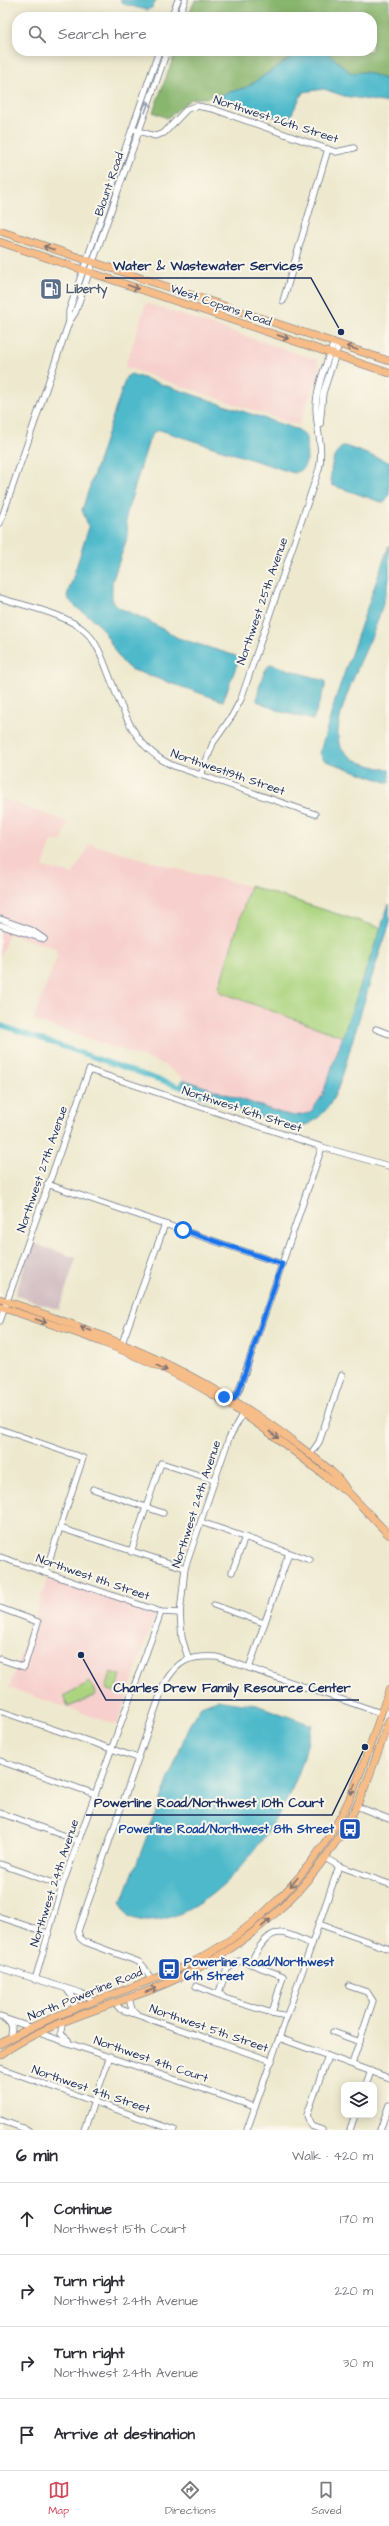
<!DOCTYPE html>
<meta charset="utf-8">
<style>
:root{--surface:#fff;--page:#f2f2f3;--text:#2b2b33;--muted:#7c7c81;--line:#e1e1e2;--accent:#d1495b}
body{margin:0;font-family:"Architects Daughter",sans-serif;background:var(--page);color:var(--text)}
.controls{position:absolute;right:12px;bottom:12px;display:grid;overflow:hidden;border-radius:8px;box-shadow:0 2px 10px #0003}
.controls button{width:36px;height:36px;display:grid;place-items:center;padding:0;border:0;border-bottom:1px solid var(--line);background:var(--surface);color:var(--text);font:20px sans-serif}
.stop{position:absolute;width:12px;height:12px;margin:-9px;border:3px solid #1a73e8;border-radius:50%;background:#fff}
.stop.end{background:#1a73e8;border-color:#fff;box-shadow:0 1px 4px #0008}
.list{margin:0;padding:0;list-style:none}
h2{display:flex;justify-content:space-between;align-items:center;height:52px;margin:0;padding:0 16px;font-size:17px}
h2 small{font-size:13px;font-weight:400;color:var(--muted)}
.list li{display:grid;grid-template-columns:26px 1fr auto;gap:12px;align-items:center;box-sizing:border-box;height:72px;padding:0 16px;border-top:1px solid var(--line)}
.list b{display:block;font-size:15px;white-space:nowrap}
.list p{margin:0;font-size:13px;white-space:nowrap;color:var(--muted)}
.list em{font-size:13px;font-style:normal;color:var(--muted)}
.icon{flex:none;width:22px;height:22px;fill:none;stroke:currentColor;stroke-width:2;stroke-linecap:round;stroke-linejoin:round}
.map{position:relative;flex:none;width:389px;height:2130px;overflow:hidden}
.search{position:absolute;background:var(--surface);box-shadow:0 2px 10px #0003;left:12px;right:12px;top:12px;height:44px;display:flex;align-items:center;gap:10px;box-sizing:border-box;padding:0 14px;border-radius:16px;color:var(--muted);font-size:15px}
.sheet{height:340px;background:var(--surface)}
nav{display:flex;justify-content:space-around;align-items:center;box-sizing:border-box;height:56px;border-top:1px solid var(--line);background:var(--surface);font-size:11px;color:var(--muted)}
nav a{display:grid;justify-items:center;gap:2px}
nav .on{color:var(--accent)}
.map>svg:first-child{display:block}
.built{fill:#f7d0cd}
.industrial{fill:#d2bec3}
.green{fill:#acd47f;stroke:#64826e}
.forest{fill:#89b66e;stroke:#527266}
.water{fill:#4eb9cb;stroke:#347494}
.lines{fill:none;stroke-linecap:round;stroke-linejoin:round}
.canal{stroke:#4eb9cb;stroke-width:4.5}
.minor-casing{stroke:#657085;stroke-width:7}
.major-casing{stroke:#657085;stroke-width:8}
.minor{stroke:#fff;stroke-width:5.5}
.major{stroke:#f7bd88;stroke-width:7}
.oneway{stroke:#8d97ae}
.oneway2{stroke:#7e6f71}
.route{stroke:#1a73e8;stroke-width:5}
.labels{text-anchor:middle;stroke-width:4;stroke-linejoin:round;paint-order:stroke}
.street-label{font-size:12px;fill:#1b2f5e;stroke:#fbf7ec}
.service-label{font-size:12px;font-weight:bold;fill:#4e5e75;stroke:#fbf7ec;text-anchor:start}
.transit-label{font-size:12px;font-weight:bold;fill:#164399;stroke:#fbf7ec;text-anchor:end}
.leader{fill:none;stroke:#1b2f5e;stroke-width:1.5}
.callout-dot{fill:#1b2f5e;stroke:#fbf7ec;stroke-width:1.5}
.callout-label{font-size:13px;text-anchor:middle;font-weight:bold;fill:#1b2f5e;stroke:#fbf7ec;stroke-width:4;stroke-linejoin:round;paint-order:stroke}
</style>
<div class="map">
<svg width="389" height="2130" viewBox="0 0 389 2130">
<rect width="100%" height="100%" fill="#fbf7ec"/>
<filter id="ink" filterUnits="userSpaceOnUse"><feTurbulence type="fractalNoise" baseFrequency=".025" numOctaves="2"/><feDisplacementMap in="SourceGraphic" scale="8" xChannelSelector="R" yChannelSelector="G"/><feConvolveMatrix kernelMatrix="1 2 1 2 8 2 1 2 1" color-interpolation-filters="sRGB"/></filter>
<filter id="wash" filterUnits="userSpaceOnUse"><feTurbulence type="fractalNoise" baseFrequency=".012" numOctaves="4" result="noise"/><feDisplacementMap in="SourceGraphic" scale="16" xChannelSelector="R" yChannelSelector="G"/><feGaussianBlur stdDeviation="0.9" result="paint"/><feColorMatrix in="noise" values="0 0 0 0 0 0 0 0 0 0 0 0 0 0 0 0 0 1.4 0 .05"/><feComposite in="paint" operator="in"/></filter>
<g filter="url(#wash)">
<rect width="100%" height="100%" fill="#eee9ce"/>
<g class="built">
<polygon points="146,303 317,360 320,368 299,426 125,367"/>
<polygon points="0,798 68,822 62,841 52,841 43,867 73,874 90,844 193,873 250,886 220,992 343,1037 322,1097 310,1113 294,1116 281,1113 185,1080 163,1064 33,1020 57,957 56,948 9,934 0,958"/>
<polygon points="48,1578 155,1615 117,1725 9,1688"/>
</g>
<polygon class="industrial" points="33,1243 76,1258 59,1310 15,1295"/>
<g class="green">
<polygon points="250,886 381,928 343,1037 220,992 219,987"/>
<polygon points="111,1672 121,1675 115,1692 106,1689"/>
<polygon points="90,1682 95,1693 93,1697 68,1707 63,1696"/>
</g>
<g class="forest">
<polygon points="195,0 389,0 389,81 366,72 351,73 325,51 372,51 372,17 188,17"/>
<polygon points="176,51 301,51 247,87 214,97 191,99 167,118 153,112"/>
</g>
<g class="water">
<polygon points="120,0 156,0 153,7 147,10 123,4"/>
<polygon points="301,51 325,51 351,73 366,72 389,81 389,103 344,96 324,89 303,92 288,121 214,97 247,87"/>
<path d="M131,374L299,430L306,437L307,460L303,469L294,473L160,430L154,432L149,440L126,516L128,535L112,582V602L119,608L145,619L178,638L236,656L239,659L223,701L130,669C114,657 112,640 99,625C89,613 74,610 67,596L89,527L82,510L126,377Z"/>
<path d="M345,446L389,462V495L384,503L332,485C329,473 332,450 345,446Z"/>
<path d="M389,545C389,555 389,568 389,578C386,596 379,617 373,633C364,655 327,728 341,747C352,763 372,766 389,770V783L326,761L322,758L320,752L336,697Z"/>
<path d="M271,664L325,681V687L313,720L282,712L257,701C257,693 263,668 271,664Z"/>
<path d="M389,904V926C375,964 364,1003 352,1042C345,1065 339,1099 320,1116C309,1127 298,1127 284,1125L181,1090V1081L185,1080L281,1113L294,1116L310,1113L322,1096Z"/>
<path d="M217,1700L242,1704L251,1703L312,1725C308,1739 305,1755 300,1769C280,1826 214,1921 146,1921C141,1921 134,1918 128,1917L120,1901L125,1894L190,1723L201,1706Z"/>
</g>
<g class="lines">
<polyline class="canal" points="0,1025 180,1087"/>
</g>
</g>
<g filter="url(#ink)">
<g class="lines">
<g class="minor-casing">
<g id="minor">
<polyline points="171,17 178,0"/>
<polyline points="179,17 185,0"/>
<polyline points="136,130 155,136 164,133 187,109 197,106 213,109 336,152 354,148"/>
<polyline points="283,301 328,149"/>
<polyline points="69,322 69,311 159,51"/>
<polyline points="320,425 323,393 339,344"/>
<polyline points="0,523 69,322 75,313 167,51"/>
<path d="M0,598C25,606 68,614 87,633C97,643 102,657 107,670C122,708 133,749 174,766L315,814"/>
<path d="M201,775L213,743L232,716L241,699L319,469C324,447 316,429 316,407C316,387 327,362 334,342"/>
<polyline points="0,919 31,930 44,939"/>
<polyline points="0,925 40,938"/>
<polyline points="376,1029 389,1034"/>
<polyline points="47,1184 282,1264"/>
<polyline points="0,1321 89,1070 322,1147 389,1166"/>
<polyline points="121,1346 165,1224"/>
<polyline points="234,1399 239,1390 322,1147"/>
<polyline points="0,1429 83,1458 45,1573"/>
<polyline points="310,1455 319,1442 342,1375"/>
<polyline points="93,1489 163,1513"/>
<polyline points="201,1522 310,1560"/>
<polyline points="60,1528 185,1568"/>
<polyline points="131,1552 161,1463 214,1480"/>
<polyline points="0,1557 161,1612 180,1613"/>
<polyline points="232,1572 245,1537"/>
<polyline points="214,1605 264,1623"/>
<polyline points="0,1608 38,1622 24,1667 0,1659"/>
<polyline points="188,1658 182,1638 180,1613 185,1568 229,1438 244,1411"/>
<polyline points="249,1668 289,1553"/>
<polyline points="0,1711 138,1758"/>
<polyline points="0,1761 95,1794"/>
<polyline points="356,1806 389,1819"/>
<polyline points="0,1813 79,1841"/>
<polyline points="325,1858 339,1866 389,1884"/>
<polyline points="0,1864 62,1886"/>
<polyline points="0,1917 48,1933"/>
<polyline points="319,1924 389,1949"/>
<polyline points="251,1964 283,1976 272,2013"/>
<polyline points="0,1968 81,1993 94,2001"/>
<polyline points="35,1980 62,1886 161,1612"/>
<path d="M151,1980L144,1967L139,1962L85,1942L80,1938L78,1931L164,1684C178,1660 189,1655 217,1657L381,1713"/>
<polyline points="196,1986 219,1995"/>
<polyline points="349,1986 367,1992 373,2001 352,2064"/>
<polyline points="68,1991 75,2000 74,2008"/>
<polyline points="129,1998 132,2010 136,2013"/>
<polyline points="115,2003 120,2009 272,2061"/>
<path d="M287,2016L272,2013L224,1998L219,1992L227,1969L239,1961L251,1964C254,1954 266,1933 279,1933C288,1932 303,1941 312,1944"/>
<polyline points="0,2017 30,2027"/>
<polyline points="7,2020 12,2026 11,2037"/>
<polyline points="62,2023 61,2034 68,2040"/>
<polyline points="333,2032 360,2042"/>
<polyline points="39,2033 255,2107"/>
<polyline points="279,2038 389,2078"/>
<polyline points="0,2068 174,2130"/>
<polyline points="366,2085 371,2071"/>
<polyline points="0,2120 28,2130"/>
<polyline points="84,2130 110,2056"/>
<polyline points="247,2130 339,1866"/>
<polyline points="322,2130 311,2126 307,2115 328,2056"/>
<polyline points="350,2130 355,2115"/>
<polyline points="380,2130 389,2105"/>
</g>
</g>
<g class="major-casing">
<g id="major">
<polyline points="0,231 389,361"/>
<polyline points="0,242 389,373"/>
<path d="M0,1299C112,1336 210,1375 303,1449C317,1460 339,1474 347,1491L389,1535"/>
<path d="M0,1307C73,1331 146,1355 212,1394C259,1422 299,1456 342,1489L347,1491"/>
<path d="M0,2044C56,2011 119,1994 178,1969C251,1937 315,1872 349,1800C365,1765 376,1727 389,1690"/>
<path d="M0,2055C45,2023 102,2009 153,1989C242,1954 314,1891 357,1805C370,1778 379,1749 389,1720"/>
</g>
</g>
<use href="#minor" class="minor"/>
<use href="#major" class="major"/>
</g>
<defs><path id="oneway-shaft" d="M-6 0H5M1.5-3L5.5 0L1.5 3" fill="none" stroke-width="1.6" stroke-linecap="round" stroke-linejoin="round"/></defs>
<use class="oneway" href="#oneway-shaft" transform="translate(147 107) rotate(-71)"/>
<g class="oneway2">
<use href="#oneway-shaft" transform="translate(49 248) rotate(-161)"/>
<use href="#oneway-shaft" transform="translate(133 287) rotate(19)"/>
<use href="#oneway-shaft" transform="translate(283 337) rotate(19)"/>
<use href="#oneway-shaft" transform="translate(352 348) rotate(-161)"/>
<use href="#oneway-shaft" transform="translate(41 1321) rotate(19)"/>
<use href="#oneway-shaft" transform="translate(86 1329) rotate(-160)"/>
<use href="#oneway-shaft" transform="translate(162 1368) rotate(28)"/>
<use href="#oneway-shaft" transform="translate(274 1435) rotate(37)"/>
<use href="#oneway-shaft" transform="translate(353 1789) rotate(112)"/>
<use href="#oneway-shaft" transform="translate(294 1882) rotate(130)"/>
<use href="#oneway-shaft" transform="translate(266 1923) rotate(-41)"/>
<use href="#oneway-shaft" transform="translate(151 1990) rotate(-21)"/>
</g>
</g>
<g class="lines" filter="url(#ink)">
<polyline class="route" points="183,1230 282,1264 239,1390 234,1399 224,1397"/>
</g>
<defs>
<g id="fuel-square" transform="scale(1.15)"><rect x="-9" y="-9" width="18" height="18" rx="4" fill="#5c6f8a" stroke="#fbf7ec"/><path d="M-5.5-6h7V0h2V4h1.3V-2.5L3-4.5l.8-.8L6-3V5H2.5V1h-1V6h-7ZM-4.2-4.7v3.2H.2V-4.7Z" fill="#fff"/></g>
<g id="bus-square" transform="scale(1.15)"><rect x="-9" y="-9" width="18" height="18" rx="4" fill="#1a4fb4" stroke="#fbf7ec"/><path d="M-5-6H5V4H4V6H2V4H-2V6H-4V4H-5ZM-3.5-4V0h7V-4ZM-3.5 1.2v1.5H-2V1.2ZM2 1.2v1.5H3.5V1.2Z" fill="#fff"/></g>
</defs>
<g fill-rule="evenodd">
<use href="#fuel-square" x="51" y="289"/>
<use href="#bus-square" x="350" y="1829"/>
<use href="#bus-square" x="169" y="1969"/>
</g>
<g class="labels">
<g class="street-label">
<text transform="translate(276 119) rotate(18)" y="4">Northwest 26th Street</text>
<text transform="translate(109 184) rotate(-71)" y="4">Blount Road</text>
<text transform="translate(221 305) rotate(19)" y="4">West Copans Road</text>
<text transform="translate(262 601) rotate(-71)" y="4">Northwest 25th Avenue</text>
<text transform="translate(228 772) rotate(19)" y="4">Northwest19th Street</text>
<text transform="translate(242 1109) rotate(18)" y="4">Northwest 16th Street</text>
<text transform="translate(42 1169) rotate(-71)" y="4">Northwest 27th Avenue</text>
<text transform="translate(196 1504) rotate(-72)" y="4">Northwest 24th Avenue</text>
<text transform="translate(93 1577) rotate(19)" y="4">Northwest 11th Street</text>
<text transform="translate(54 1883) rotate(-72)" y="4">Northwest 24th Avenue</text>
<text transform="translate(85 1994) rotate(-22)" y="4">North Powerline Road</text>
<text transform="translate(209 2028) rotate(19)" y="4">Northwest 5th Street</text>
<text transform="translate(151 2059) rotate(19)" y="4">Northwest 4th Court</text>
<text transform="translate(91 2089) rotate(19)" y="4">Northwest 4th Street</text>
</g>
<g class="service-label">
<text x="66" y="293">Liberty</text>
</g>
<g class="transit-label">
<text x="334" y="1833">Powerline Road/Northwest 8th Street</text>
<text x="184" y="1966" text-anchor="start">Powerline Road/Northwest<tspan x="184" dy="14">6th Street</tspan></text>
</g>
</g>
<path class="leader" d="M341 332L311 278H105M81 1655L106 1700H359M365 1747L332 1815H86"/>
<g class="callout-dot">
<circle cx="341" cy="332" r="4"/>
<circle cx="81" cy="1655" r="4"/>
<circle cx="365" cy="1747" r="4"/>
</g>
<g class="callout-label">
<text x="208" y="270">Water &amp; Wastewater Services</text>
<text x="232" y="1692">Charles Drew Family Resource Center</text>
<text x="209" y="1807">Powerline Road/Northwest 10th Court</text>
</g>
</svg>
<div class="controls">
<button><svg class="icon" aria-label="layers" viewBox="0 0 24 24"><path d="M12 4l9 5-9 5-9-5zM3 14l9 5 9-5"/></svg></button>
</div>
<div class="stop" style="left:183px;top:1230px"></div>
<div class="stop end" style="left:224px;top:1397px"></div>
<div class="search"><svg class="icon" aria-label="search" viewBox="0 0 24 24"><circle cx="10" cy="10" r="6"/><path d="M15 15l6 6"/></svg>Search here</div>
</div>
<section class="sheet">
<h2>6 min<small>Walk · 420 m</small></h2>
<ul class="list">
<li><svg class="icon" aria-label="ahead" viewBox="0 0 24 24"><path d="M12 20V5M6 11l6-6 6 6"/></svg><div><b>Continue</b><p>Northwest 15th Court</p></div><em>170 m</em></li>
<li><svg class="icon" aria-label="right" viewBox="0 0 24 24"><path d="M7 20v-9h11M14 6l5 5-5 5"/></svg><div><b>Turn right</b><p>Northwest 24th Avenue</p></div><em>220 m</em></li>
<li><svg class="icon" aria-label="right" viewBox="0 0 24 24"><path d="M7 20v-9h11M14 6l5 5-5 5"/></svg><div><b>Turn right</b><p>Northwest 24th Avenue</p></div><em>30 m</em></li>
<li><svg class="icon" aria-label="arrive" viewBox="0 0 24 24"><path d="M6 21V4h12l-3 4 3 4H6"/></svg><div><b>Arrive at destination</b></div></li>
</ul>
</section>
<nav>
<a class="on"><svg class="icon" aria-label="map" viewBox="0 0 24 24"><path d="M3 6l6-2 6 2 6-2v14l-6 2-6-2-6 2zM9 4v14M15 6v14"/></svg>Map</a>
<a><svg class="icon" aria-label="directions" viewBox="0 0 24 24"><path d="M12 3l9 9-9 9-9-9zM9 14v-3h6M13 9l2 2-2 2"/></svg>Directions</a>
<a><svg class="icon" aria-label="saved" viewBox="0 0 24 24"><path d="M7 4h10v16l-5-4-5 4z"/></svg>Saved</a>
</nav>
